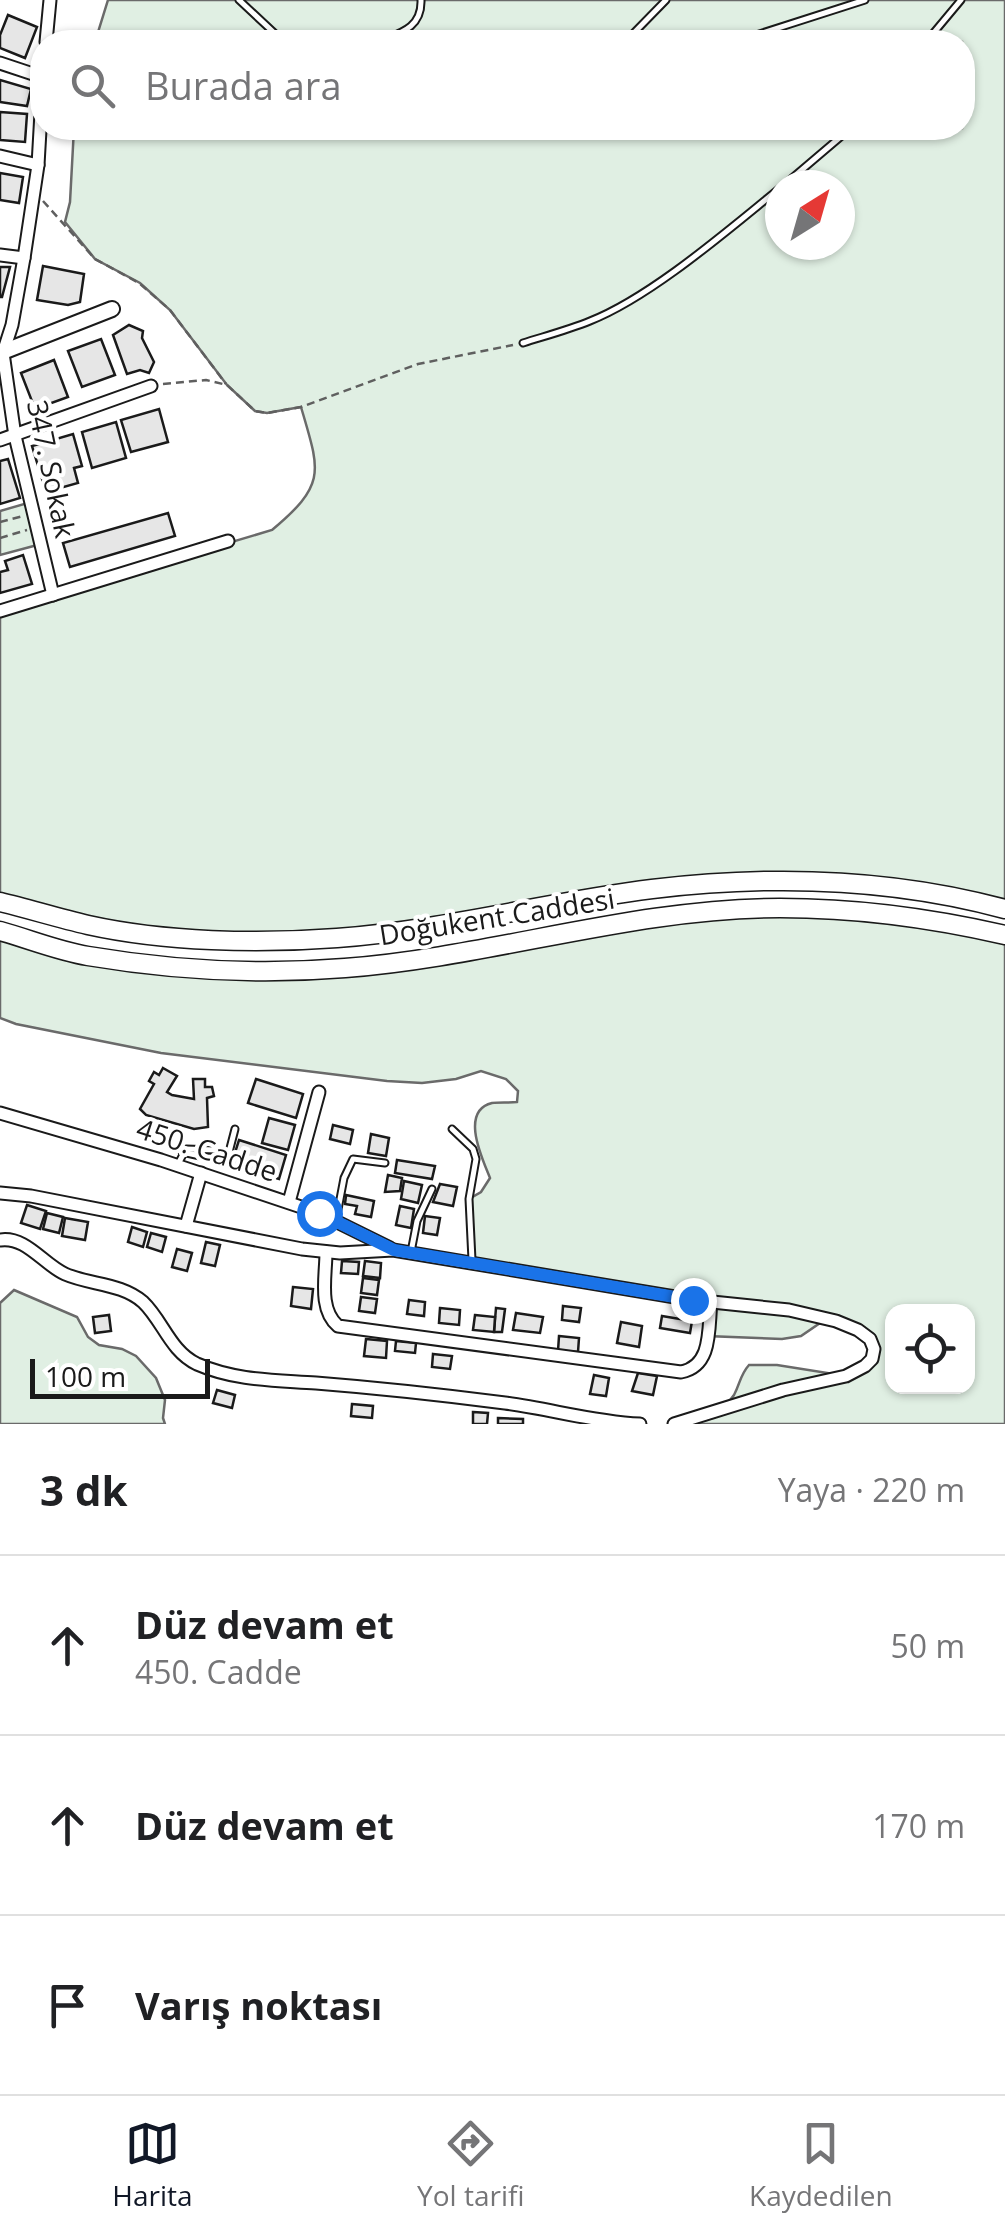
<!DOCTYPE html>
<html lang="tr">
<meta charset="utf-8">
<style>
:root{--surface:#fff;--page:#f6f6f6;--text:#202124;--muted:#757577;--line:#e0e0e0;--accent:#111827}
body{margin:0;font-family:"Open Sans",sans-serif;background:var(--page);color:var(--text)}
.controls{position:absolute;right:30px;bottom:30px;display:grid;overflow:hidden;border-radius:20px;box-shadow:0 2px 8px #0004}
.controls button{width:90px;height:90px;display:grid;place-items:center;padding:0;border:0;border-bottom:2px solid var(--line);background:var(--surface);color:var(--text);font:50px sans-serif}
.compass{position:absolute;left:765px;top:170px;width:90px;height:90px;border-radius:50%;background:var(--surface);box-shadow:0 2px 8px #0004;rotate:37deg}
.scale{position:absolute;left:30px;bottom:25px;width:180px;box-sizing:border-box;padding-left:10px;border:5px solid #1a1a1a;border-top:0;font-size:28px;line-height:35px;white-space:nowrap;color:#1a1a1a;-webkit-text-stroke:8px #fff;paint-order:stroke}
.stop{position:absolute;width:30px;height:30px;margin:-22px;border:8px solid #1a73e8;border-radius:50%;background:#fff}
.stop.end{background:#1a73e8;border-color:#fff;box-shadow:0 2px 10px #0008}
.list{margin:0;padding:0;list-style:none}
h2{display:flex;justify-content:space-between;align-items:center;height:130px;margin:0;padding:0 40px;font-size:42px}
h2 small{font-size:32px;font-weight:400;color:var(--muted)}
.list li{display:grid;grid-template-columns:65px 1fr auto;gap:30px;align-items:center;box-sizing:border-box;height:180px;padding:0 40px;border-top:2px solid var(--line)}
.list b{display:block;font-size:38px;white-space:nowrap}
.list p{margin:0;font-size:32px;white-space:nowrap;color:var(--muted)}
.list em{font-size:32px;font-style:normal;color:var(--muted)}
.icon{flex:none;width:55px;height:55px;fill:none;stroke:currentColor;stroke-width:2;stroke-linecap:round;stroke-linejoin:round}
.map{position:relative;flex:none;width:1005px;height:1424px;overflow:hidden}
.search{position:absolute;background:var(--surface);box-shadow:0 2px 8px #0004;left:30px;right:30px;top:30px;height:110px;display:flex;align-items:center;gap:25px;box-sizing:border-box;padding:0 35px;border-radius:40px;color:var(--muted);font-size:38px}
.sheet{height:670px;background:var(--surface)}
nav{display:flex;justify-content:space-around;align-items:center;box-sizing:border-box;height:140px;border-top:2px solid var(--line);background:var(--surface);font-size:28px;color:var(--muted)}
nav a{display:grid;justify-items:center;gap:5px}
nav .on{color:var(--accent)}
.map>svg:first-child{display:block}
.green{fill:#e0efe3;stroke:#6a6a6a;stroke-width:2.5;fill-rule:evenodd}
.building{fill:#e6e6e6;stroke:#1a1a1a;stroke-width:2.5}
.lines{fill:none;stroke-linecap:round;stroke-linejoin:round}
.service-casing{stroke:#1a1a1a;stroke-width:9}
.minor-casing{stroke:#1a1a1a;stroke-width:15}
.tertiary-casing{stroke:#1a1a1a;stroke-width:18}
.primary-casing{stroke:#1a1a1a;stroke-width:21}
.path{stroke:#5f5f5f;stroke-width:2.5;stroke-dasharray:8 5;stroke-linecap:butt}
.service{stroke:#fff;stroke-width:5}
.minor{stroke:#fff;stroke-width:11}
.tertiary{stroke:#fff;stroke-width:14}
.primary{stroke:#fff;stroke-width:18}
.route{stroke:#1a73e8;stroke-width:12}
.labels{text-anchor:middle;stroke-width:8;stroke-linejoin:round;paint-order:stroke}
.street-label{font-size:28px;fill:#1a1a1a;stroke:#fff}
</style>
<div class="map">
<svg width="1005" height="1424" viewBox="0 0 1005 1424">
<rect width="100%" height="100%" fill="#fff"/>
<g class="green">
<path d="M108,0H1005V909L771,882L409,928L190,938L0,902V611L272,530C327,484 320,472 301,407L267,413L255,411L227,385L170,310L140,283L95,259L65,222L70,202L74,128H962V42H95ZM780,185H840V245H780Z"/>
<polygon points="31,502 41,544 0,555 0,511"/>
<path d="M777,907L1005,935V1424H674C696,1417 721,1415 734,1395C740,1384 740,1375 749,1365H777L846,1376L872,1359L870,1339L826,1319L801,1336L782,1339L707,1336L711,1302L473,1263L469,1199L481,1192L490,1178C483,1160 459,1111 492,1103C499,1102 509,1103 517,1102L518,1091L506,1079L481,1071L456,1079L422,1083L387,1081L161,1053L16,1024L0,1018V931L85,956L278,969ZM892,1312H968V1386H892Z"/>
<polygon points="14,1290 77,1317 88,1337 99,1345 122,1349 136,1356 156,1378 165,1400 163,1418 165,1424 0,1424 0,1303"/>
</g>
<g class="building">
<polygon points="8,15 37,27 25,58 0,48 0,35"/>
<polygon points="0,80 31,89 27,106 0,102"/>
<polygon points="0,112 27,114 25,142 0,140"/>
<polygon points="0,173 23,177 19,203 0,200"/>
<polygon points="43,266 84,274 80,302 68,305 37,300"/>
<polygon points="0,267 10,267 2,297 0,297"/>
<polygon points="129,325 143,331 142,338 154,362 149,373 140,370 127,374 113,335"/>
<polygon points="101,339 115,375 82,387 68,351"/>
<polygon points="54,360 68,397 35,409 21,373"/>
<polygon points="159,409 168,442 131,452 121,420"/>
<polygon points="116,422 126,458 92,468 82,432"/>
<polygon points="73,434 82,466 74,468 78,483 46,492 32,446"/>
<polygon points="8,459 20,498 0,504 0,461"/>
<polygon points="168,513 175,536 70,567 63,543"/>
<polygon points="23,555 32,584 0,593 0,572 8,570 5,561"/>
<polygon points="163,1068 177,1076 167,1092 172,1095 194,1099 193,1079 205,1079 205,1087 212,1087 214,1096 207,1098 208,1127 194,1129 146,1115 140,1109 154,1084 149,1081 154,1072 159,1075"/>
<polygon points="256,1079 303,1094 296,1118 248,1103"/>
<polygon points="269,1118 295,1125 288,1150 262,1143"/>
<polygon points="333,1125 353,1130 350,1144 330,1139"/>
<polygon points="371,1134 389,1138 386,1156 368,1153"/>
<polygon points="239,1140 286,1155 279,1179 231,1165"/>
<polygon points="397,1160 435,1166 432,1179 395,1173"/>
<polygon points="388,1175 402,1178 400,1191 385,1192"/>
<polygon points="404,1181 422,1185 418,1203 401,1199"/>
<polygon points="440,1184 457,1187 453,1206 433,1202"/>
<polygon points="346,1195 374,1201 371,1217 355,1214 357,1206 345,1204"/>
<polygon points="27,1205 46,1211 40,1229 21,1223"/>
<polygon points="400,1206 414,1209 411,1228 396,1225"/>
<polygon points="47,1213 63,1217 59,1233 43,1229"/>
<polygon points="425,1216 440,1218 437,1235 423,1233"/>
<polygon points="65,1218 88,1222 85,1240 62,1236"/>
<polygon points="132,1227 147,1232 143,1247 128,1242"/>
<polygon points="151,1233 166,1237 162,1252 147,1247"/>
<polygon points="206,1242 220,1245 215,1266 201,1263"/>
<polygon points="177,1249 192,1253 187,1271 172,1267"/>
<polygon points="342,1261 359,1262 358,1274 341,1273"/>
<polygon points="365,1261 381,1263 380,1278 363,1276"/>
<polygon points="363,1278 379,1280 377,1295 361,1293"/>
<polygon points="293,1287 313,1289 311,1309 291,1306"/>
<polygon points="361,1297 377,1299 375,1313 359,1311"/>
<polygon points="409,1300 425,1302 424,1316 407,1314"/>
<polygon points="563,1306 581,1308 579,1322 562,1320"/>
<polygon points="440,1308 460,1310 459,1325 439,1323"/>
<polygon points="496,1308 505,1309 502,1332 494,1332"/>
<polygon points="516,1313 543,1317 540,1333 513,1330"/>
<polygon points="109,1315 111,1331 95,1333 93,1317"/>
<polygon points="475,1315 495,1317 494,1332 473,1330"/>
<polygon points="662,1316 692,1321 690,1333 660,1328"/>
<polygon points="621,1322 642,1326 639,1347 617,1343"/>
<polygon points="559,1336 579,1338 578,1352 558,1351"/>
<polygon points="366,1339 387,1341 386,1358 364,1356"/>
<polygon points="396,1341 416,1343 415,1353 395,1351"/>
<polygon points="433,1354 452,1356 450,1369 432,1367"/>
<polygon points="638,1373 657,1376 653,1395 632,1391"/>
<polygon points="594,1375 609,1378 606,1396 590,1394"/>
<polygon points="217,1390 235,1395 232,1408 213,1403"/>
<polygon points="352,1404 373,1406 372,1418 351,1416"/>
<polygon points="473,1412 488,1413 487,1424 473,1424"/>
<polygon points="498,1418 523,1419 523,1424 498,1424"/>
</g>
<g class="lines">
<g class="service-casing">
<g id="service">
<polyline points="239,0 284,42"/>
<path d="M378,42C400,33 422,28 421,0"/>
<polyline points="625,42 666,0"/>
<polyline points="734,42 865,0"/>
<polyline points="926,42 961,0"/>
<polyline points="784,185 851,128"/>
<path d="M523,343C545,336 568,330 590,321C651,297 728,230 780,188"/>
<polyline points="452,1129 473,1149 476,1159 469,1199 472,1260"/>
<polyline points="182,1152 223,1161 228,1156 235,1129"/>
<polyline points="178,1164 186,1149 216,1150"/>
<polyline points="336,1220 344,1178 353,1159 385,1163"/>
<polyline points="411,1252 417,1221 432,1189"/>
</g>
</g>
<g class="minor-casing">
<g id="minor">
<polyline points="46,42 50,0"/>
<polyline points="0,63 42,77"/>
<polyline points="42,95 38,165 24,258 12,325 3,353 15,436 53,595"/>
<polyline points="0,156 38,165"/>
<polyline points="0,255 24,258"/>
<polyline points="0,440 151,386"/>
<polyline points="0,611 228,541"/>
<polyline points="0,1113 161,1160 319,1213 390,1248"/>
<polyline points="0,1193 31,1196 302,1249 340,1253 393,1250 693,1300 789,1310 836,1321 858,1330 870,1339 874,1349 872,1359 865,1366 846,1376 783,1390 674,1424"/>
<polyline points="289,1202 319,1092"/>
<polyline points="186,1226 201,1173"/>
<path d="M0,1240C26,1236 43,1264 65,1274C90,1285 121,1283 143,1302C163,1321 170,1351 197,1364C236,1381 275,1380 316,1383C379,1388 443,1395 505,1403C551,1409 594,1422 640,1424"/>
<path d="M326,1252C326,1276 318,1309 338,1326L681,1372C713,1366 708,1328 711,1302"/>
</g>
</g>
<g class="tertiary-casing">
<polyline id="tertiary" points="0,353 112,309"/>
</g>
<g class="primary-casing">
<g id="primary">
<path d="M0,902C29,909 58,918 88,925C165,942 258,944 337,938C443,930 547,902 652,889C769,875 891,878 1005,909"/>
<path d="M0,931C29,939 58,951 88,956C171,970 260,975 345,968C490,957 633,908 780,908C856,908 931,918 1005,935"/>
</g>
</g>
<g class="path">
<polyline points="43,201 95,259 139,283 170,310 226,384"/>
<polyline points="163,384 206,380 227,385 255,411 267,413 301,407 418,364 513,345"/>
<polyline points="0,522 23,516"/>
<polyline points="0,538 27,530"/>
</g>
<use href="#service" class="service"/>
<use href="#minor" class="minor"/>
<use href="#tertiary" class="tertiary"/>
<use href="#primary" class="primary"/>
</g>
<g class="lines">
<polyline class="route" points="319,1213 394,1250 693,1300"/>
</g>
<g class="labels">
<g class="street-label">
<text transform="translate(51 469) rotate(78)" y="10">347. Sokak</text>
<text transform="translate(497 917) rotate(-9)" y="10">Doğukent Caddesi</text>
<text transform="translate(207 1150) rotate(18)" y="10">450. Cadde</text>
</g>
</g>
</svg>
<div class="controls">
<button><svg class="icon" aria-label="locate" viewBox="0 0 24 24"><circle cx="12" cy="12" r="6"/><path d="M12 2v4M12 18v4M2 12h4M18 12h4"/></svg></button>
</div>
<svg class="compass" viewBox="-18 -18 36 36"><path d="M0-13l5 13h-10z" fill="#e53935"/><path d="M0 13l5-13h-10z" fill="#757577"/></svg>
<div class="scale">100 m</div>
<div class="stop" style="left:319px;top:1213px"></div>
<div class="stop end" style="left:693px;top:1300px"></div>
<div class="search"><svg class="icon" aria-label="search" viewBox="0 0 24 24"><circle cx="10" cy="10" r="6"/><path d="M15 15l6 6"/></svg>Burada ara</div>
</div>
<section class="sheet">
<h2>3 dk<small>Yaya · 220 m</small></h2>
<ul class="list">
<li><svg class="icon" aria-label="ahead" viewBox="0 0 24 24"><path d="M12 20V5M6 11l6-6 6 6"/></svg><div><b>Düz devam et</b><p>450. Cadde</p></div><em>50 m</em></li>
<li><svg class="icon" aria-label="ahead" viewBox="0 0 24 24"><path d="M12 20V5M6 11l6-6 6 6"/></svg><div><b>Düz devam et</b></div><em>170 m</em></li>
<li><svg class="icon" aria-label="arrive" viewBox="0 0 24 24"><path d="M6 21V4h12l-3 4 3 4H6"/></svg><div><b>Varış noktası</b></div></li>
</ul>
</section>
<nav>
<a class="on"><svg class="icon" aria-label="map" viewBox="0 0 24 24"><path d="M3 6l6-2 6 2 6-2v14l-6 2-6-2-6 2zM9 4v14M15 6v14"/></svg>Harita</a>
<a><svg class="icon" aria-label="directions" viewBox="0 0 24 24"><path d="M12 3l9 9-9 9-9-9zM9 14v-3h6M13 9l2 2-2 2"/></svg>Yol tarifi</a>
<a><svg class="icon" aria-label="saved" viewBox="0 0 24 24"><path d="M7 4h10v16l-5-4-5 4z"/></svg>Kaydedilen</a>
</nav>
